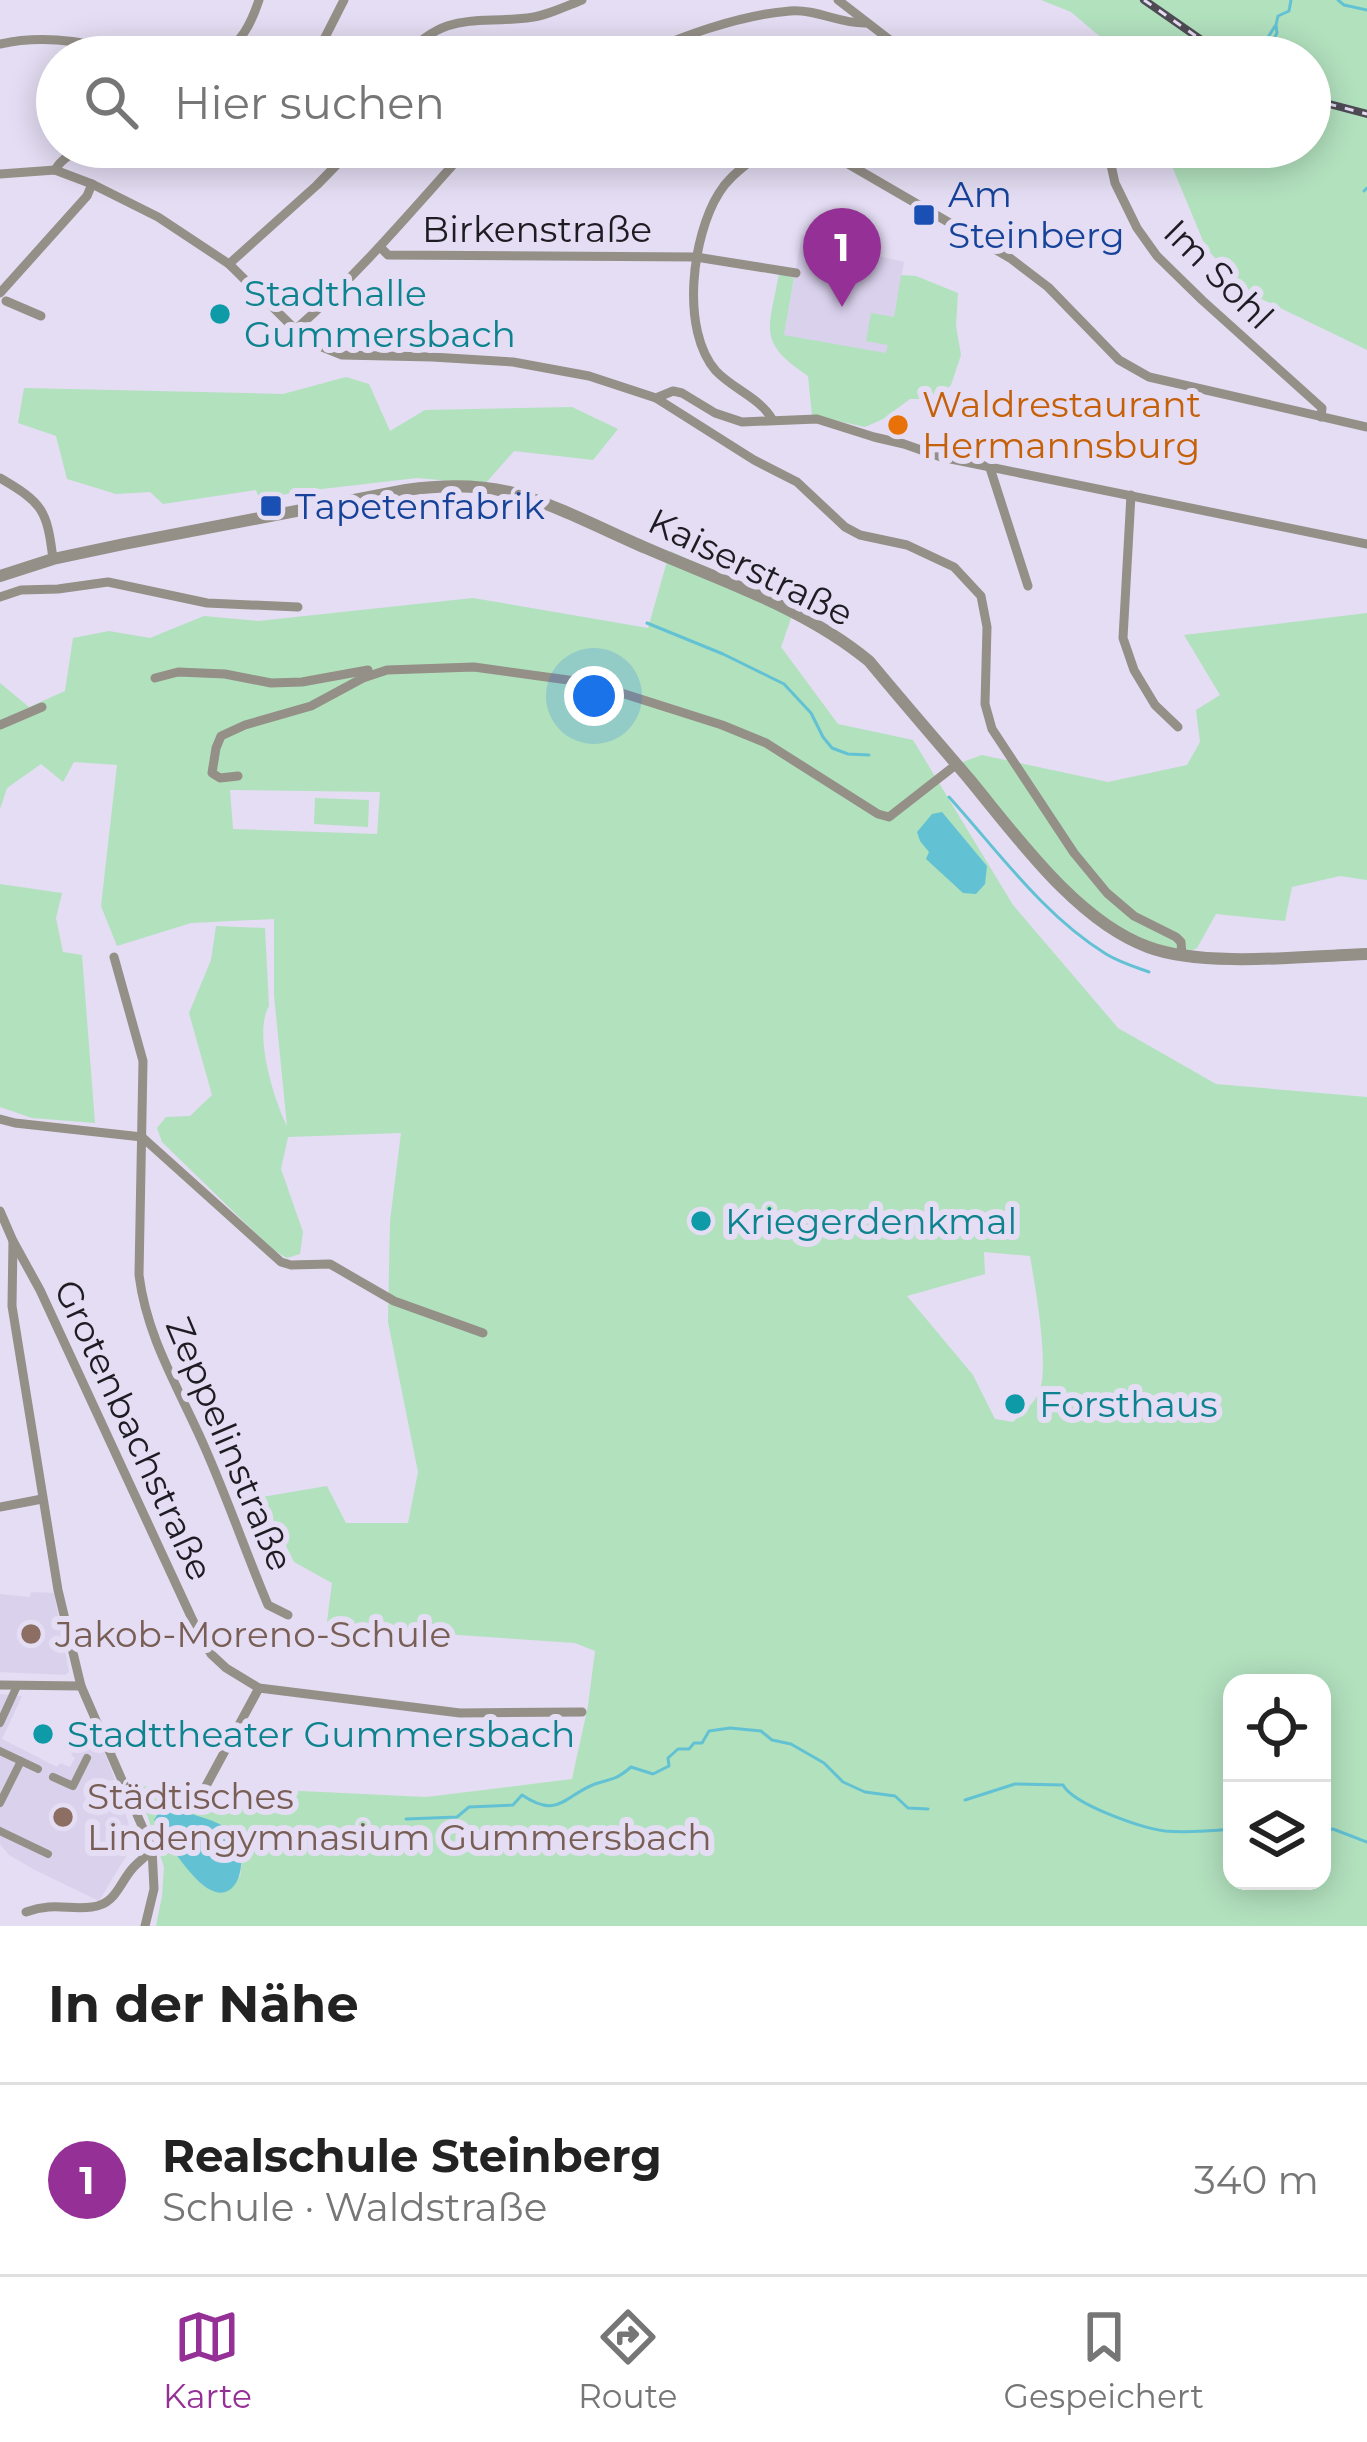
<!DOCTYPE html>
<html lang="de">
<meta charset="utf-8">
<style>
:root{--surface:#fff;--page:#f2f2f2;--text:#222;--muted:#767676;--line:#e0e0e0;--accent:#943096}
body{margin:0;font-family:Montserrat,sans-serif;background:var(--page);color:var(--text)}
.controls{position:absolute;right:36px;bottom:36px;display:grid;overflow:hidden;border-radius:24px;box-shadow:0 6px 30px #0003}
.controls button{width:108px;height:108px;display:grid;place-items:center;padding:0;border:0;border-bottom:3px solid var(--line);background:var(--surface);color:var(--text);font:60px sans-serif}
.you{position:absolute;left:594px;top:696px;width:42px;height:42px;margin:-30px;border:9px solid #fff;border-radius:50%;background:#1a73e8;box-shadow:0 0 0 18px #1a73e833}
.badge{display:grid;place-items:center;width:78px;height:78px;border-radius:50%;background:var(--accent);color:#fff;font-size:39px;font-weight:700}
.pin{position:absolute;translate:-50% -99px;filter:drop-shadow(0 3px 6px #0008)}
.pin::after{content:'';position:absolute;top:63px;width:42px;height:36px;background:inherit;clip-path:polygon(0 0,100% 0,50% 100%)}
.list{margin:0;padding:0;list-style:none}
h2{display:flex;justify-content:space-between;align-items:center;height:156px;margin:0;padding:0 48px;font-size:51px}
h2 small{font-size:39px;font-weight:400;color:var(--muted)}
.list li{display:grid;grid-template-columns:78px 1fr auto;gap:36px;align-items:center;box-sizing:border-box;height:192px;padding:0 48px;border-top:3px solid var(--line)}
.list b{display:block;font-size:45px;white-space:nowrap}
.list p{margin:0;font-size:39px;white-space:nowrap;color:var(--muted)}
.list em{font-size:39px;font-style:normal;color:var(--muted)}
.icon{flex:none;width:66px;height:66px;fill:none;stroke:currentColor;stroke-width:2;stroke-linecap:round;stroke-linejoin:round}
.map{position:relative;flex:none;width:1367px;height:1926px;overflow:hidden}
.search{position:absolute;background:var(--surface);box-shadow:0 6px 30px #0003;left:36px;right:36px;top:36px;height:132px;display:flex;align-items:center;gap:30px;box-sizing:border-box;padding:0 42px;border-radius:66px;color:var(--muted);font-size:45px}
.sheet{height:348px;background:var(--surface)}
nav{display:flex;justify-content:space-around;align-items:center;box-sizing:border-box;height:168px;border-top:3px solid var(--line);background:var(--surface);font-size:33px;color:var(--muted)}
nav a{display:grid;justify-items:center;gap:6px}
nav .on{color:var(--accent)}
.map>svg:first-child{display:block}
.built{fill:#dad1ed}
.green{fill:#b2e1be;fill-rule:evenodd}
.water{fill:#62c2d4}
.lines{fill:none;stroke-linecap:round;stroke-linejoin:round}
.stream{stroke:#62c2d4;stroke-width:3}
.pedestrian{stroke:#948f87;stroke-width:8}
.minor{stroke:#948f87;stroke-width:9}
.tertiary{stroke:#948f87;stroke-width:12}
.rail-casing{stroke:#4e4b55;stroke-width:8}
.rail{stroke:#e4ddf3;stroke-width:3;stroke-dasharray:9;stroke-linecap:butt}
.transit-dot{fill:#1a4fb4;stroke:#e4ddf3;stroke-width:4.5}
.culture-dot{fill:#0f9aa8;stroke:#e4ddf3;stroke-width:4.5}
.food-dot{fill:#e8710a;stroke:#e4ddf3;stroke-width:4.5}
.education-dot{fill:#8d6e63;stroke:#e4ddf3;stroke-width:4.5}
.labels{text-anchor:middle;stroke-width:12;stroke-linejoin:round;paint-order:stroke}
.transit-label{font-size:36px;fill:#164399;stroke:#e4ddf3;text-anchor:start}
.street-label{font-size:36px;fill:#1e1c23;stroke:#e4ddf3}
.culture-label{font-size:36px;fill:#0d838f;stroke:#e4ddf3;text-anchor:start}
.food-label{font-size:36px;fill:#c56008;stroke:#e4ddf3;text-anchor:start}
.education-label{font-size:36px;fill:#785e54;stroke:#e4ddf3;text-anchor:start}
</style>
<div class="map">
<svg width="1367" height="1926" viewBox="0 0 1367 1926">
<rect width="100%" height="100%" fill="#e4ddf3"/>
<g class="built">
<polygon points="802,235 830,239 842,247 904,262 887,354 784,335"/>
<polygon points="31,1592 54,1593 69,1672 65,1675 0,1672 0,1594 30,1597"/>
<polygon points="0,1694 22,1696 2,1739 57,1767 60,1763 70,1767 75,1758 71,1755 85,1729 94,1726 119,1790 134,1843 99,1901 35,1870 9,1855 0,1844"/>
</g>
<g class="green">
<polygon points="1041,0 1367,0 1367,350 1245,291 1206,248 1164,147 1310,147 1310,57 1124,57 1071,12"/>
<path d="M779,273L794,278L784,335L886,353L888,345L866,341L871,313L894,317L901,275L916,276L958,293L956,326L961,355L951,385L936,399H910L883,419L865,427L812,415L808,376C755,341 770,328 779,273Z"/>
<polygon points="346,377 369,384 390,431 425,410 572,407 618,429 593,460 514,451 485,484 417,478 296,492 282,495 262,506 256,490 163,504 150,492 116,494 67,479 56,436 18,423 24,388 283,394"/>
<path d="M670,551L795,607L781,647L838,724L913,740L1013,905L1118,1028L1216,1084L1367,1097V1926H156L162,1896L164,1867L138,1787C170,1782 218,1802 251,1811L280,1790L426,1797L572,1779L588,1706L595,1651L575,1643L369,1629L327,1622L332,1583L294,1562L262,1497L327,1486L346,1523H408L418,1472L388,1322L390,1221L401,1133L288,1137L281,1169L303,1232L300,1254L287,1258L273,1250L162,1142L157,1128L166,1117L190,1116L212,1095L189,1013L211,960L216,926L265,928L269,1006C253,1033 274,1100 287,1126L274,995V919L191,923L117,946L101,906L117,765L74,762L63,782L41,764L7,788L0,809V683L29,707L65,691L73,638L109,631L150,638L204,616L258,621L473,598L648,628ZM230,790L380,792L377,834L233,829ZM984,1252L1030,1256C1035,1286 1050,1367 1039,1392C1034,1404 1022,1413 1013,1422L995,1419L973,1375L907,1296L985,1274ZM1232,1683H1322V1881H1232ZM170,1808C208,1821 249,1827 240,1877L157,1811Z"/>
<polygon points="1367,613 1367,880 1340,876 1292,887 1285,921 1216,914 1197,948 1182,955 1148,947 1083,906 957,764 982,755 1108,782 1187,765 1200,742 1196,710 1220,695 1184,635"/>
<polygon points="315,798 369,800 368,827 314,824"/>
<polygon points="0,884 62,893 56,918 63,952 82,955 95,1123 32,1118 0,1107"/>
</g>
<g class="water">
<polygon points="942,812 987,866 985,884 976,894 963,893 926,859 929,852 920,841 917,832 932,814"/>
<path d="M170,1808C188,1814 219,1819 232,1833C251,1854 240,1909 207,1888C188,1875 165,1839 154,1820L161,1809Z"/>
</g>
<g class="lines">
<g class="stream">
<polyline points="1338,0 1344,5 1367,10"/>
<polyline points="1255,39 1267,39 1275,26"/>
<polyline points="1271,44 1277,33 1276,25 1278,16 1289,11 1291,0"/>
<polyline points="1364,191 1367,188"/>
<polyline points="647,623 723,654 784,684 811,713 823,737 832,748 848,754 869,755"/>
<path d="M949,797C998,851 1043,915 1106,954C1119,962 1135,967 1149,972"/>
<path d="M965,1800L1015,1784L1063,1785C1074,1805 1142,1828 1165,1831C1187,1833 1210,1831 1232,1829"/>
<path d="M406,1819L457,1817L469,1807L513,1805L522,1795C559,1820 565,1795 595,1784C613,1778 616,1780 631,1767L653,1774L669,1766L668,1758L678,1749H689L694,1743H702L709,1731L730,1728L761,1731L772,1740L791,1744L824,1763L843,1782L865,1792L895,1796L908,1808L928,1809"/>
<polyline points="1322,1830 1333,1829 1367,1842"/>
<polyline points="274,1837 302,1833 327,1836"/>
</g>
<g class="pedestrian">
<polyline points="0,1723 17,1686"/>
<polyline points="0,1751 38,1769"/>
<polyline points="53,1777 73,1786 87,1758"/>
<polyline points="0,1803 21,1761"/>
<polyline points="0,1831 48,1854"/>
</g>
<g class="minor">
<polyline points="838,0 912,57"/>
<path d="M0,44C50,33 95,44 144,57"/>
<path d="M218,57C241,44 251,24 259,0"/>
<polyline points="315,57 344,0"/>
<path d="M404,57C446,11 473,24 527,18C546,16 564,7 582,0"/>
<path d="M633,57C682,37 737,15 790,11C817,9 840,24 866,23"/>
<polyline points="559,147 577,153 636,147"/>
<path d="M766,147C751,163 731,173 719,193C692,236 680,330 716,371C733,389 760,398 772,419"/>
<polyline points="819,147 1010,258 1048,287 1119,360 1149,377 1367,427"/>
<polyline points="1107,147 1115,183 1137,228 1157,256 1202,300 1322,408 1321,417"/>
<path d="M55,170C75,136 125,151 157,152C173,153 190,152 206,147"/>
<polyline points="0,174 55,170 92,184 158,217 229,264 307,341 342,355 432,357 513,362 589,376 656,398 754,460 797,482 845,527 860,535 907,545 954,567 981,596 987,627 985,704 992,729 1074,853 1107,893 1134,916 1176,937 1181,942 1182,955"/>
<polyline points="381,248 388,255 696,257 796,273"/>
<polyline points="229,264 317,185 354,147"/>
<polyline points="0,293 87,196 92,184"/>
<polyline points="6,301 41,316"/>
<path d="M295,330C359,274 412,210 469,147"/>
<polyline points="656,398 673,391 682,393 715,413 742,422 817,419 874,437 904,444 941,457 1367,544"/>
<polyline points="990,468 1028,586"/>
<path d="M0,478C43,503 47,510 53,559"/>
<polyline points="1131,495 1123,638 1134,670 1155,705 1178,727"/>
<polyline points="0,597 21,590 58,589 108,582 207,603 298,607"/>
<polyline points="155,678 178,672 225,674 271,683 302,682 368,670"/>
<polyline points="0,725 42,707"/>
<polyline points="238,776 220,778 212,773 216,748 221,736 245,725 311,706 363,678 387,670 474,667 590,683 722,725 766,743 878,814 889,817 957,764"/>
<path d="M114,957L143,1061L139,1275C147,1339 180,1390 205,1448C228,1500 246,1553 268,1605L288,1615"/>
<polyline points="0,1119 15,1123 142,1137 281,1262 291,1265 330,1264 394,1301 483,1333"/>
<polyline points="0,1211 13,1241 12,1306 58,1590 81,1686 152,1849 154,1889 145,1926"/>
<polyline points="13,1241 40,1290 200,1636 211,1654 226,1668 259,1688 460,1713 582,1712"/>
<polyline points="0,1507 42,1499"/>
<polyline points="0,1685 81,1686"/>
<polyline points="200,1797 259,1688"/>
<path d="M26,1912C54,1902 68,1910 92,1907C115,1905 119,1884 132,1869C138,1862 146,1857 152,1849"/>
</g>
<path class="tertiary" d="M0,576L53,559L124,544L406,490C442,485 481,484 517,494C561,507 604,530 646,548C722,581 805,608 869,661C902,701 936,740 970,780C1017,837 1077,921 1148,947C1204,968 1306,956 1367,954"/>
<g class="rail-casing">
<g id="rail">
<polyline points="1144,0 1226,57"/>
<polyline points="1310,99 1367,114"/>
</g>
</g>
<use href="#rail" class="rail"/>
</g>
<g class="transit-dot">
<rect x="912" y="203" width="24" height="24" rx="6"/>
<rect x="259" y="494" width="24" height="24" rx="6"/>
</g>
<g class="culture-dot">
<circle cx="220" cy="314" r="12"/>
<circle cx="701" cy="1221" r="12"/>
<circle cx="1015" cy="1404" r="12"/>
<circle cx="43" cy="1734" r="12"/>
</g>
<circle class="food-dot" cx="898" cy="425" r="12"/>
<g class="education-dot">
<circle cx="31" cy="1634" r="12"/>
<circle cx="63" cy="1817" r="12"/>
</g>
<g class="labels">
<g class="transit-label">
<text x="948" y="207">Am<tspan x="948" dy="41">Steinberg</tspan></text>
<text x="295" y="519">Tapetenfabrik</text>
</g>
<g class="street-label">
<text x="537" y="242">Birkenstraße</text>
<text transform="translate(1219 274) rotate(45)" y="13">Im Sohl</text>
<text transform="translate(751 567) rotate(26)" y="13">Kaiserstraße</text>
<text transform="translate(134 1430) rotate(65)" y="13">Grotenbachstraße</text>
<text transform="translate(230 1444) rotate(67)" y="13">Zeppelinstraße</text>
</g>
<g class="culture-label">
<text x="244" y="306">Stadthalle<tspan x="244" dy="41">Gummersbach</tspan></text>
<text x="725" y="1234">Kriegerdenkmal</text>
<text x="1039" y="1417">Forsthaus</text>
<text x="67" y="1747">Stadttheater Gummersbach</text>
</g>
<g class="food-label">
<text x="922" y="417">Waldrestaurant<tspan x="922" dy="41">Hermannsburg</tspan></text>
</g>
<g class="education-label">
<text x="55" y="1647">Jakob-Moreno-Schule</text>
<text x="87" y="1809">Städtisches<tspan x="87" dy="41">Lindengymnasium Gummersbach</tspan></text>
</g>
</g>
</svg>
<div class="controls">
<button><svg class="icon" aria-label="locate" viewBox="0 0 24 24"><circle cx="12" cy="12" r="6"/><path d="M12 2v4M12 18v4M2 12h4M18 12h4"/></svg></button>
<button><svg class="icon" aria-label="layers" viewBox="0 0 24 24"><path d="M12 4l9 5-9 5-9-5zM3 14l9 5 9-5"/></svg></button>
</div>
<div class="you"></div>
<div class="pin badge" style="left:842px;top:307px">1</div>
<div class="search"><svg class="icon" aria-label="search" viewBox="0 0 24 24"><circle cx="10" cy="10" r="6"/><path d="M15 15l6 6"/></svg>Hier suchen</div>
</div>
<section class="sheet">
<h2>In der Nähe<small></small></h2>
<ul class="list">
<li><span class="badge">1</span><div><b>Realschule Steinberg</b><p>Schule · Waldstraße</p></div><em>340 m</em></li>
</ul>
</section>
<nav>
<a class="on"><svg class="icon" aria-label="map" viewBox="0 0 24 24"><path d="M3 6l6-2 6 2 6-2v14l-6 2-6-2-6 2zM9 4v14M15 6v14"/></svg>Karte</a>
<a><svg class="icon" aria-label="directions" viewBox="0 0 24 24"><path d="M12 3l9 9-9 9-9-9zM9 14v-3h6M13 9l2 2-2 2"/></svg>Route</a>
<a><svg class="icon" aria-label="saved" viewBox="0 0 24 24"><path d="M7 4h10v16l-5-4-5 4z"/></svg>Gespeichert</a>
</nav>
